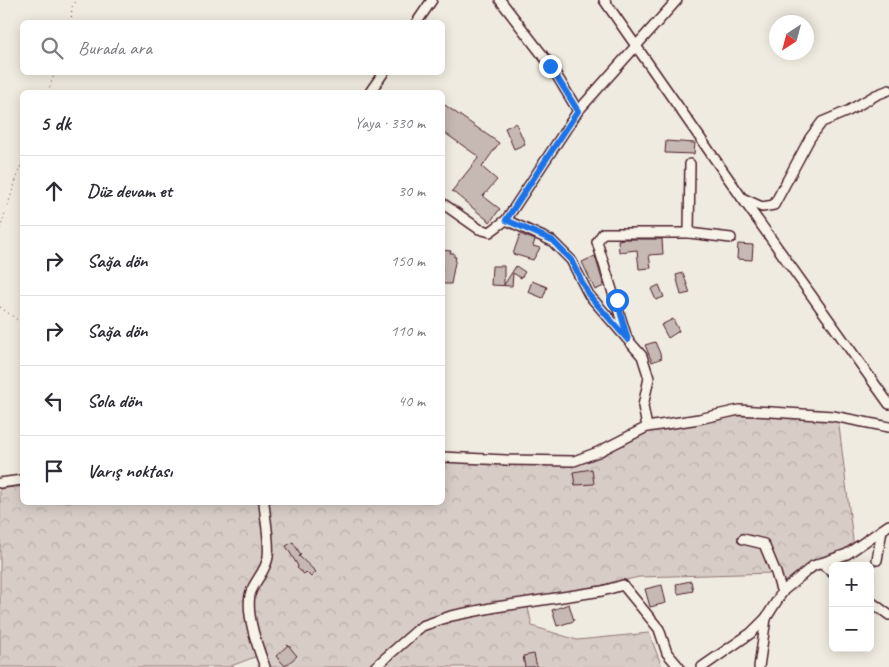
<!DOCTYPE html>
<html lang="tr">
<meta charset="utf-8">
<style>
:root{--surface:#fff;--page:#f2f2f3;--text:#2b2b33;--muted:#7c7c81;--line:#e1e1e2}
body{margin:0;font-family:Caveat,sans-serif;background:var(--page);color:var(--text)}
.controls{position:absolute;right:15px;bottom:15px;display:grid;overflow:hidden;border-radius:8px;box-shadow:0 2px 12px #0003}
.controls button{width:45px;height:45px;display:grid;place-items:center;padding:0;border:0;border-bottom:1px solid var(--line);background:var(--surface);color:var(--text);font:25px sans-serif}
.compass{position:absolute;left:769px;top:15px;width:45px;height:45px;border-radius:50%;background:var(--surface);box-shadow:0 2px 12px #0003;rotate:216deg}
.stop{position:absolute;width:15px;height:15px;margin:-11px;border:4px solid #1a73e8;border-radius:50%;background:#fff}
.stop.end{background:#1a73e8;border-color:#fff;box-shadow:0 1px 5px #0008}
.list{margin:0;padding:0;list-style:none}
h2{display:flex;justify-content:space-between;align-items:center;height:65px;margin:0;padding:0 20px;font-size:21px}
h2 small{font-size:16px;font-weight:400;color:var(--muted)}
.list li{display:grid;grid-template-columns:32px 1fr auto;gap:15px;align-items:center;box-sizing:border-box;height:70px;padding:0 20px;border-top:1px solid var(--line)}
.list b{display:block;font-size:19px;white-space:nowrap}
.list em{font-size:16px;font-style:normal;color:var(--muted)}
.icon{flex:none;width:28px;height:28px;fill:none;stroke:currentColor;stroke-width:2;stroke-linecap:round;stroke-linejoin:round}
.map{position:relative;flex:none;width:889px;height:667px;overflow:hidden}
.search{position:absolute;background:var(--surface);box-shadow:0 2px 12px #0003;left:20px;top:20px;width:425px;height:55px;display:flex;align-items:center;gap:12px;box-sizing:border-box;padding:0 18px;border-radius:8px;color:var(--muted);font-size:19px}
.panel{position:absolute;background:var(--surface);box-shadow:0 2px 12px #0003;left:20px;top:90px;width:425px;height:415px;border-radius:8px}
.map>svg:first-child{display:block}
.forest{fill:url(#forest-crowns);stroke:#917678}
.building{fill:#c6b8b3;stroke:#4a1f2b}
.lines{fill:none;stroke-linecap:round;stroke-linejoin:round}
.minor-casing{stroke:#4a1f2b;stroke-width:12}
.path{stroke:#4a1f2b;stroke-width:1;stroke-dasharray:1 4;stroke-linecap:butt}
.minor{stroke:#f7f3e8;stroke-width:9}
.route{stroke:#1a73e8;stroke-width:6}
</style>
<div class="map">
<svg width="889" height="667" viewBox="0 0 889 667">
<defs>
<pattern id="forest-crowns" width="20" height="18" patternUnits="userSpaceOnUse" patternTransform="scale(1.25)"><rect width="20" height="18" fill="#d8cdc6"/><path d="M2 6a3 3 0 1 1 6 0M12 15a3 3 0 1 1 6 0" fill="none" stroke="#bbb0aa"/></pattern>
</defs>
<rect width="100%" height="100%" fill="#f0ebe0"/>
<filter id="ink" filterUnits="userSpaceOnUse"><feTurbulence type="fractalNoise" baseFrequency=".02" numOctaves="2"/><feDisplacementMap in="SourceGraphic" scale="10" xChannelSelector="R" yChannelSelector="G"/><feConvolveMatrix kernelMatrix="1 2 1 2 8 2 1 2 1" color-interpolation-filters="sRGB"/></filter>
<g filter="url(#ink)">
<polygon class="forest" points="739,416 838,418 854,549 783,591 775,573 639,577 527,603 532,626 577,640 649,633 662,667 269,667 260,655 231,666 231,667 0,667 0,489 22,486 22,502 442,502 443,458 567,461 647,427"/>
<g class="building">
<polygon points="442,103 499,143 482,167 497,180 483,196 500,209 490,222 452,191 479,157 442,131"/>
<polygon points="516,123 525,144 514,149 505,128"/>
<polygon points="666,141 695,143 694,154 665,153"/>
<polygon points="520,234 535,240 533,246 540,248 533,260 513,254"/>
<polygon points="624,239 662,239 663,254 649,255 651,268 639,269 637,250 619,252 618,240"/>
<polygon points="738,244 753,245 752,260 737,259"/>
<polygon points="442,250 451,251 450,253 454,253 454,257 456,257 451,284 442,284"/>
<polygon points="595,256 604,286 595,290 582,262"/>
<polygon points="492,266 504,266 504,285 516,266 525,272 521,278 513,273 512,286 491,285"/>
<polygon points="683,273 690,293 681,295 676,275"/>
<polygon points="532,281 547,287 543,298 528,292"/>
<polygon points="659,285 664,297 656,300 651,289"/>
<polygon points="673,319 679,331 668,338 661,325"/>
<polygon points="655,342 662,358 652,362 645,345"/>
<polygon points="592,469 594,484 575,485 573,472"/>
<polygon points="293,542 301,555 299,556 316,572 311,577 306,572 304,574 297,568 298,566 286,546"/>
<polygon points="691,581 693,591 678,594 676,584"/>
<polygon points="662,585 666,603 650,607 645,589"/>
<polygon points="569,604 574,621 557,626 552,610"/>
<polygon points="288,645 297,656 285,666 276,656"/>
<polygon points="534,654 537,667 525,667 523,656"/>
</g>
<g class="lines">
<g class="minor-casing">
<g id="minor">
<polyline points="500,0 551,66 578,111"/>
<polyline points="604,0 742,198 889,404"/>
<polyline points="417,22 432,0"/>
<polyline points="370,92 384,72"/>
<polyline points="742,198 762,207 774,205 810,138 822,122 848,111 876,95 889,90"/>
<polyline points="442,203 479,229 490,232 506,220 578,111 677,0"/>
<polyline points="506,220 552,241 571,260 589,295 642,356 649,378 643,406 647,427"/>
<polyline points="689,233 731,238"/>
<polyline points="627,338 597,242 603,233 689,233 690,164"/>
<polyline points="442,457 506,460 574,461 598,452 647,427 699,419 739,410 833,416 889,427"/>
<polyline points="0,483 22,480"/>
<path d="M264,502C265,519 270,541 268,557C266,572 253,582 250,595C246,616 258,648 265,667"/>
<polyline points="743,539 764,544 776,573 782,593"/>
<polyline points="877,560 882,530"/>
<polyline points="820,563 833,572"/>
<polyline points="870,601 889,615"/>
<polyline points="375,667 422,626 451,616 496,607 602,591 623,585 659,629 667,653 679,667"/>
<polyline points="702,667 751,633 766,618 783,591 813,566 847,554 889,525"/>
<polyline points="759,667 766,618"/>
</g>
</g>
<g class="path">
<polyline points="71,22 72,7 77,0"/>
<polyline points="48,92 55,72"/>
<polyline points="0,229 22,162"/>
<polyline points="0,307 22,323"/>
</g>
<use href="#minor" class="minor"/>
</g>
</g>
<g class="lines" filter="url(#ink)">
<polyline class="route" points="550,66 578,111 506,220 552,240 571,260 588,294 628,340 617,300"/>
</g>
</svg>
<div class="controls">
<button>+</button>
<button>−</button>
</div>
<svg class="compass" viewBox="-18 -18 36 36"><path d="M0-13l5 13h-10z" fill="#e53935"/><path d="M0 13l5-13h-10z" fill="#7c7c81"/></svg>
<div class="stop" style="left:617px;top:300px"></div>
<div class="stop end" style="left:550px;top:66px"></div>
<div class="search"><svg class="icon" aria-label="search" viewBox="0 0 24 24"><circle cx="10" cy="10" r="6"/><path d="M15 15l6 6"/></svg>Burada ara</div>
<section class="panel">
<h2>5 dk<small>Yaya · 330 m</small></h2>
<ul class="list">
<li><svg class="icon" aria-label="ahead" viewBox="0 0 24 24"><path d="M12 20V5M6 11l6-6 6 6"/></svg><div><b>Düz devam et</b></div><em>30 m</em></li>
<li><svg class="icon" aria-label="right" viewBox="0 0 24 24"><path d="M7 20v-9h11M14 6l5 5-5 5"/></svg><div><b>Sağa dön</b></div><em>150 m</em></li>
<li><svg class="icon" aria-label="right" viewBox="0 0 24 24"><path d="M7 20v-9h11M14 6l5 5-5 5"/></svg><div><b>Sağa dön</b></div><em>110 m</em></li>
<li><svg class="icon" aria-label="left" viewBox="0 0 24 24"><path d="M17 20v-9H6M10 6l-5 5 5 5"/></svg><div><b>Sola dön</b></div><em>40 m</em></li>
<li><svg class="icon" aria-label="arrive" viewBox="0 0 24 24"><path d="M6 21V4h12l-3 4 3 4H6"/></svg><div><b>Varış noktası</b></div></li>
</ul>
</section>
</div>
